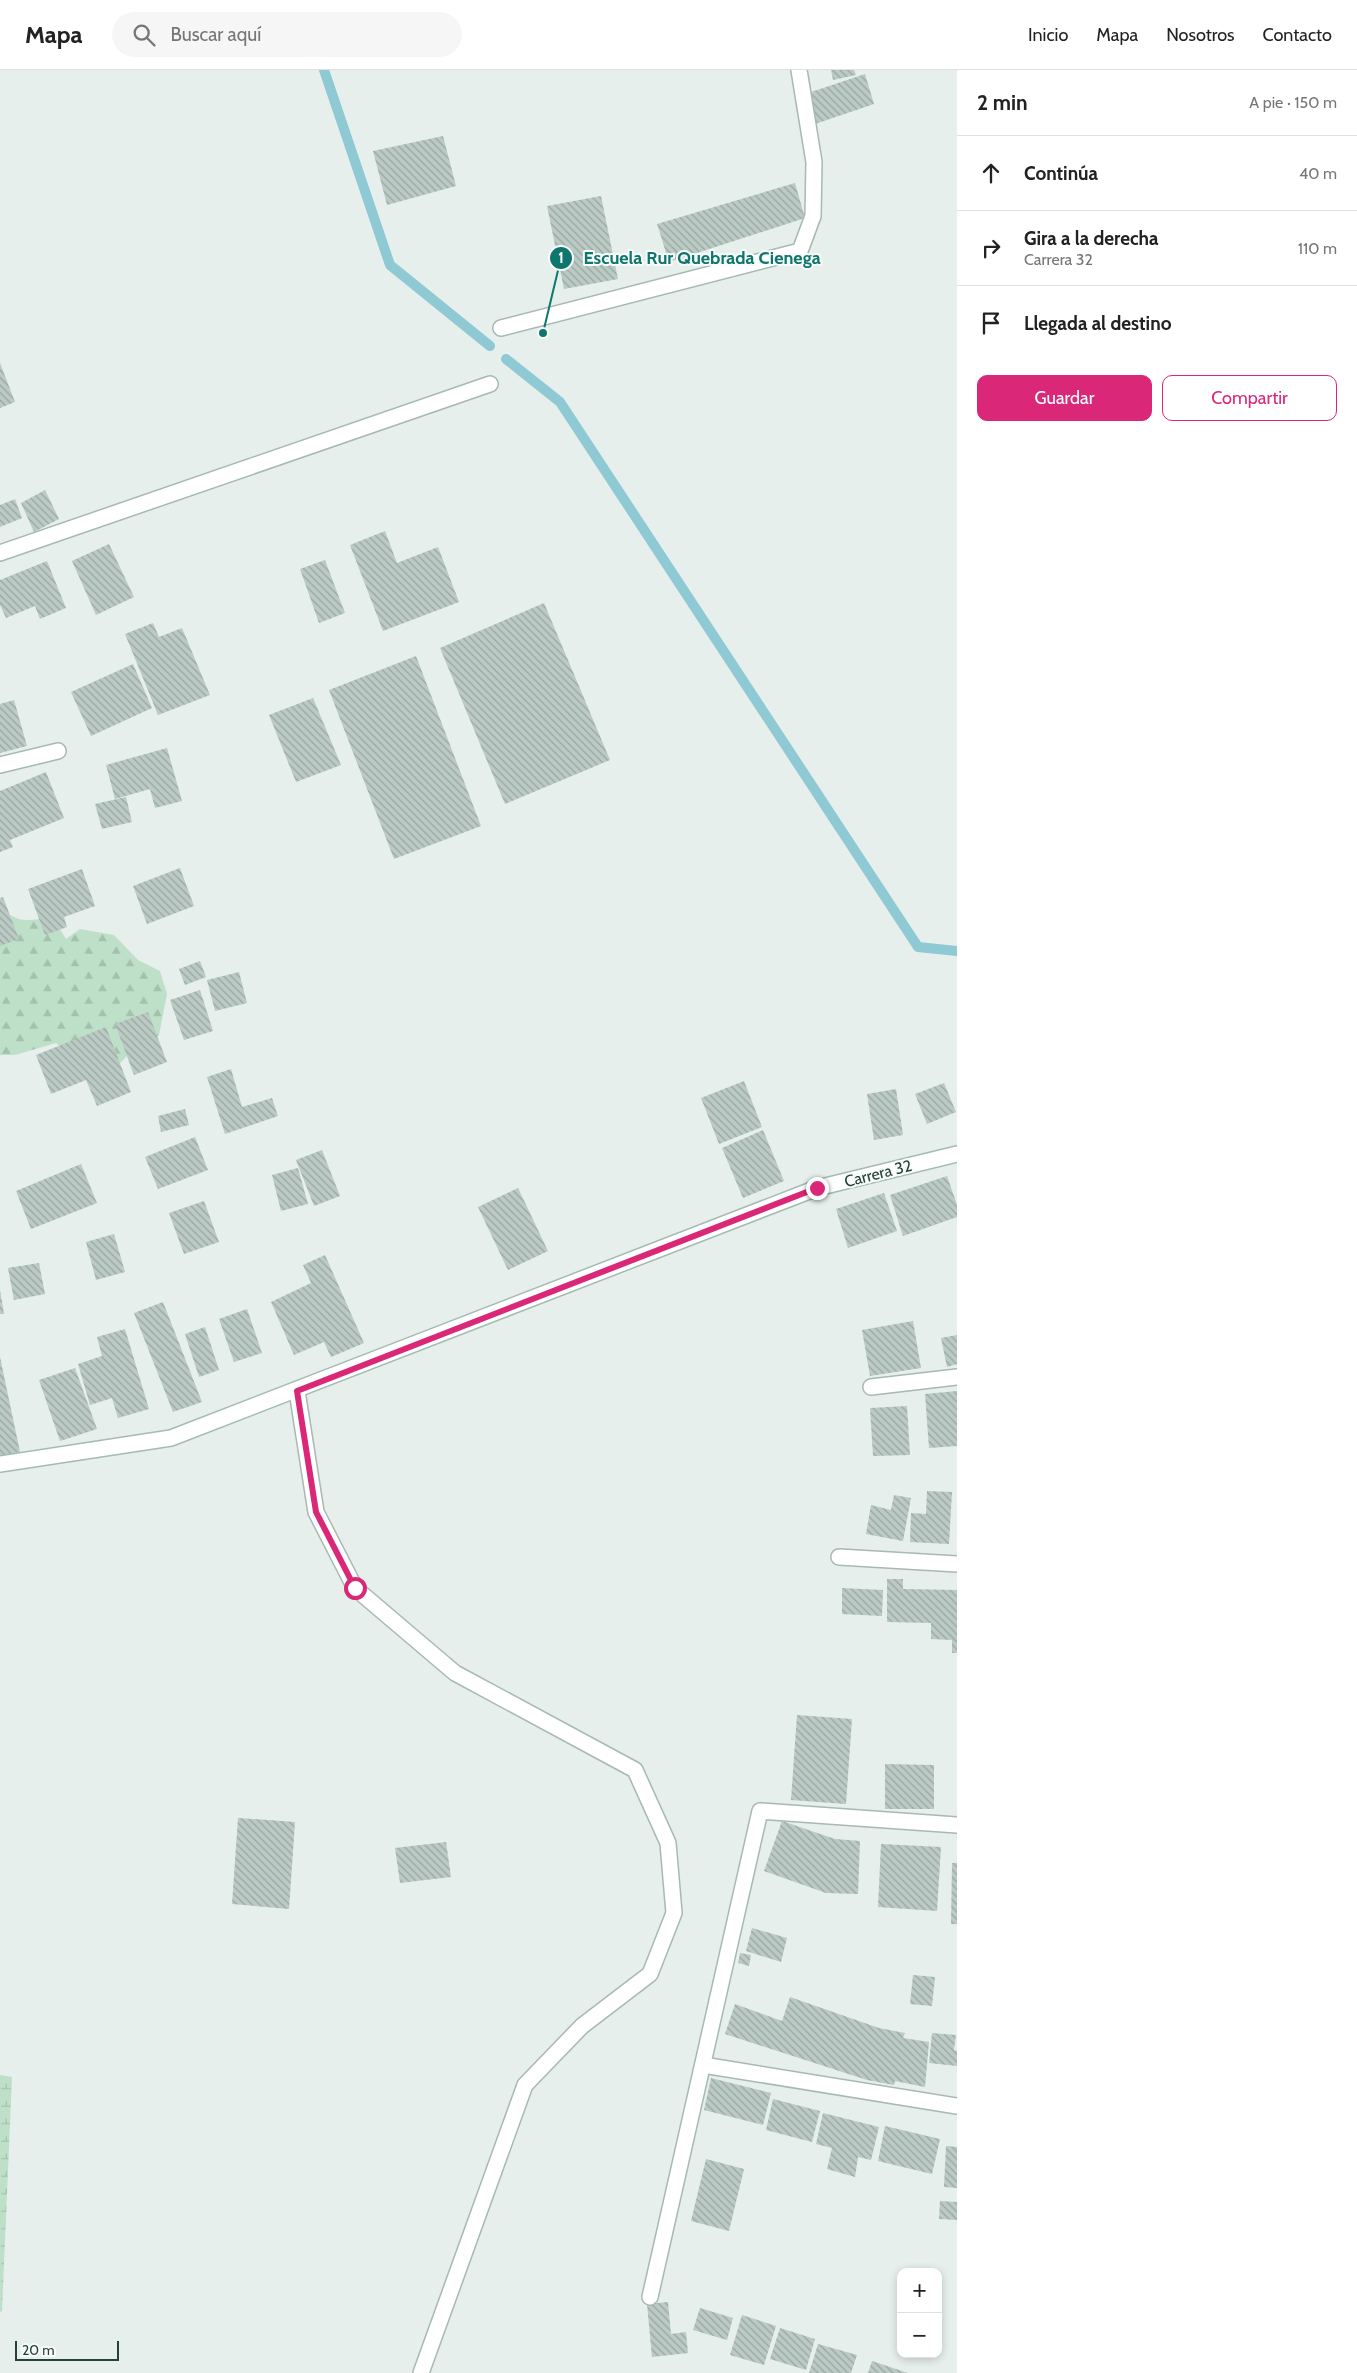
<!DOCTYPE html>
<html lang="es">
<meta charset="utf-8">
<style>
:root{--surface:#fff;--page:#f6f6f6;--text:#222;--muted:#767676;--line:#e0e0e0;--accent:#db2777}
body{margin:0;font-family:Cabin,sans-serif;background:var(--page);color:var(--text)}
.controls{position:absolute;right:15px;bottom:15px;display:grid;overflow:hidden;border-radius:10px;box-shadow:0 2px 8px #0003}
.controls button{width:45px;height:45px;display:grid;place-items:center;padding:0;border:0;border-bottom:1px solid var(--line);background:var(--surface);color:var(--text);font:25px sans-serif}
.scale{position:absolute;left:15px;bottom:12px;width:104px;box-sizing:border-box;padding-left:5px;border:2px solid #24423a;border-top:0;font-size:14px;line-height:18px;white-space:nowrap;color:#24423a;-webkit-text-stroke:4px #f7fbf9;paint-order:stroke}
.stop{position:absolute;width:15px;height:15px;margin:-11px;border:4px solid #db2777;border-radius:50%;background:#fff}
.stop.end{background:#db2777;border-color:#fff;box-shadow:0 1px 5px #0008}
.list{margin:0;padding:0;list-style:none}
h2{display:flex;justify-content:space-between;align-items:center;height:65px;margin:0;padding:0 20px;font-size:21px}
h2 small{font-size:16px;font-weight:400;color:var(--muted)}
.list li{display:grid;grid-template-columns:32px 1fr auto;gap:15px;align-items:center;box-sizing:border-box;height:75px;padding:0 20px;border-top:1px solid var(--line)}
.list b{display:block;font-size:19px;white-space:nowrap}
.list p{margin:0;font-size:16px;white-space:nowrap;color:var(--muted)}
.list em{font-size:16px;font-style:normal;color:var(--muted)}
.actions{display:flex;gap:10px;padding:15px 20px}
.actions a{flex:1;padding:11px 0;border:1px solid var(--accent);border-radius:10px;text-align:center;font-size:18px;color:var(--accent)}
.actions .main{background:var(--accent);color:#fff}
.icon{flex:none;width:28px;height:28px;fill:none;stroke:currentColor;stroke-width:2;stroke-linecap:round;stroke-linejoin:round}
.map{position:relative;flex:none;width:957px;height:2303px;overflow:hidden}
header{display:flex;align-items:center;gap:30px;box-sizing:border-box;height:70px;padding:0 25px;background:var(--surface);border-bottom:1px solid var(--line)}
header strong{font-size:24px}
nav{display:flex;gap:28px;margin-inline-start:auto;font-size:18px}
.search{width:350px;height:45px;background:var(--page);display:flex;align-items:center;gap:12px;box-sizing:border-box;padding:0 18px;border-radius:28px;color:var(--muted);font-size:19px}
main{display:flex}
aside{flex:1;background:var(--surface)}
.map>svg:first-child{display:block}
.forest{fill:url(#forest-firs)}
.wetland{fill:url(#wetland-marsh)}
.lines{fill:none;stroke-linecap:round;stroke-linejoin:round}
.stream{stroke:#8ec9d4;stroke-width:10}
.building{fill:url(#building-back-hatch)}
.pedestrian-casing{stroke:#a8b8b2;stroke-width:18}
.minor-casing{stroke:#a8b8b2;stroke-width:18}
.secondary-casing{stroke:#a4bbb3;stroke-width:18}
.pedestrian{stroke:#fff;stroke-width:15}
.minor{stroke:#fff;stroke-width:15}
.secondary{stroke:#fff;stroke-width:15}
.route{stroke:#db2777;stroke-width:6}
.labels{text-anchor:middle;stroke-width:4;stroke-linejoin:round;paint-order:stroke}
.street-label{font-size:16px;fill:#24423a;stroke:#f7fbf9}
.leader{fill:none;stroke:#0f766e;stroke-width:2}
.callout-dot{fill:#0f766e;stroke:#f7fbf9;stroke-width:2}
.mark-label{font-size:15px;text-anchor:middle;font-weight:bold;fill:#fff}
.callout-label{font-size:18px;text-anchor:middle;font-weight:bold;fill:#0f766e;stroke:#f7fbf9;stroke-width:4;stroke-linejoin:round;paint-order:stroke}
</style>
<header>
<strong>Mapa</strong>
<div class="search"><svg class="icon" aria-label="search" viewBox="0 0 24 24"><circle cx="10" cy="10" r="6"/><path d="M15 15l6 6"/></svg>Buscar aquí</div>
<nav><a>Inicio</a><a>Mapa</a><a>Nosotros</a><a>Contacto</a></nav>
</header>
<main>
<div class="map">
<svg width="957" height="2303" viewBox="0 0 957 2303">
<defs>
<pattern id="forest-firs" width="22" height="20" patternUnits="userSpaceOnUse" patternTransform="scale(1.25)"><rect width="22" height="20" fill="#bfe0c8"/><path d="M5 1l3.5 6h-7zM16 11l3.5 6h-7z" fill="#a4c1ad"/></pattern>
<pattern id="wetland-marsh" width="20" height="14" patternUnits="userSpaceOnUse" patternTransform="scale(1.25)"><rect width="20" height="14" fill="#bfe0c8"/><path d="M1 5h8M5 5V1M11 12h8M15 12V8" fill="none" stroke="#a4c1ad"/></pattern>
<pattern id="building-back-hatch" width="6" height="6" patternUnits="userSpaceOnUse" patternTransform="scale(1.25)"><rect width="6" height="6" fill="#bbcac4"/><path d="M-1 5l2 2M0 0l6 6M5-1l2 2" fill="none" stroke="#98a6a0"/></pattern>
</defs>
<rect width="100%" height="100%" fill="#e6efeb"/>
<path class="forest" d="M0,843C8,842 12,847 19,849C45,854 48,836 66,869L80,859L114,865L138,890L160,901L167,924L159,965L128,985L109,1005L80,993L56,973L15,985H0Z"/>
<polygon class="wetland" points="0,2005 12,2007 2,2241 0,2242"/>
<g class="lines">
<g class="stream">
<polyline points="324,0 390,195 490,276"/>
<polyline points="506,289 560,332 918,877 957,881"/>
</g>
</g>
<g class="building">
<polygon points="831,0 854,0 856,5 833,10"/>
<polygon points="865,4 874,34 815,54 805,24"/>
<polygon points="443,66 456,116 387,135 373,81"/>
<polygon points="795,113 805,148 669,192 657,154"/>
<polygon points="601,126 618,209 564,219 547,136"/>
<polygon points="0,293 15,332 0,338"/>
<polygon points="45,420 59,449 34,462 21,433"/>
<polygon points="15,429 22,448 0,457 0,435"/>
<polygon points="385,461 397,493 438,477 459,532 383,561 350,475"/>
<polygon points="109,474 134,527 96,545 72,491"/>
<polygon points="325,490 345,543 319,553 300,499"/>
<polygon points="47,491 66,538 40,549 35,536 6,548 0,535 0,510"/>
<polygon points="544,533 610,690 505,734 440,578"/>
<polygon points="153,553 159,567 182,558 210,625 158,645 125,564"/>
<polygon points="416,586 481,756 394,789 329,620"/>
<polygon points="133,594 152,638 91,666 71,622"/>
<polygon points="313,628 341,695 296,712 269,645"/>
<polygon points="14,630 27,676 0,683 0,634"/>
<polygon points="167,678 182,731 155,738 150,719 115,729 106,695"/>
<polygon points="46,702 64,748 10,770 13,777 0,782 0,721"/>
<polygon points="126,727 132,752 102,759 95,734"/>
<polygon points="180,798 194,836 147,854 133,816"/>
<polygon points="82,799 95,836 64,847 67,857 45,865 28,819"/>
<polygon points="3,827 19,869 0,876 0,828"/>
<polygon points="200,891 206,907 185,915 179,899"/>
<polygon points="239,902 247,933 215,941 207,910"/>
<polygon points="200,920 213,961 184,970 170,930"/>
<polygon points="148,942 167,992 134,1005 115,954"/>
<polygon points="106,957 131,1022 97,1036 86,1010 51,1024 36,985"/>
<polygon points="231,999 242,1037 272,1028 278,1046 225,1064 207,1007"/>
<polygon points="744,1011 762,1057 719,1074 701,1028"/>
<polygon points="944,1013 956,1042 927,1054 915,1024"/>
<polygon points="896,1019 903,1065 874,1070 867,1024"/>
<polygon points="185,1039 189,1055 161,1062 158,1046"/>
<polygon points="763,1060 784,1111 743,1128 722,1078"/>
<polygon points="195,1067 208,1100 158,1119 145,1087"/>
<polygon points="322,1080 340,1126 314,1136 296,1090"/>
<polygon points="81,1094 97,1133 31,1159 16,1121"/>
<polygon points="298,1098 308,1134 281,1141 272,1105"/>
<polygon points="947,1106 957,1135 957,1147 903,1166 890,1125"/>
<polygon points="518,1118 548,1181 508,1200 478,1137"/>
<polygon points="884,1123 897,1161 848,1178 836,1139"/>
<polygon points="204,1131 219,1172 184,1184 169,1143"/>
<polygon points="114,1164 125,1202 96,1210 86,1172"/>
<polygon points="325,1185 364,1273 331,1287 324,1272 294,1285 271,1232 311,1213 303,1195"/>
<polygon points="39,1193 45,1224 14,1230 8,1198"/>
<polygon points="0,1220 4,1244 0,1244"/>
<polygon points="163,1232 202,1332 173,1342 134,1243"/>
<polygon points="247,1239 262,1283 234,1292 219,1249"/>
<polygon points="913,1251 921,1298 870,1306 862,1260"/>
<polygon points="205,1257 219,1300 199,1307 185,1264"/>
<polygon points="125,1259 149,1339 118,1348 112,1328 90,1335 78,1294 102,1286 97,1267"/>
<polygon points="957,1265 957,1294 947,1297 941,1268"/>
<polygon points="0,1287 20,1382 0,1386"/>
<polygon points="75,1298 97,1359 60,1371 39,1310"/>
<polygon points="957,1321 957,1376 929,1378 925,1324"/>
<polygon points="907,1336 910,1385 873,1386 870,1338"/>
<polygon points="927,1421 952,1422 949,1474 910,1472 911,1443 926,1444"/>
<polygon points="894,1425 911,1428 903,1471 866,1464 871,1435 891,1440"/>
<polygon points="887,1509 903,1509 903,1519 957,1520 957,1583 952,1583 952,1570 931,1569 931,1553 887,1552"/>
<polygon points="842,1518 883,1520 882,1546 842,1544"/>
<polygon points="797,1645 852,1649 846,1734 791,1730"/>
<polygon points="885,1694 934,1695 934,1739 885,1739"/>
<polygon points="238,1748 295,1752 289,1839 232,1834"/>
<polygon points="782,1751 835,1769 860,1771 858,1824 826,1823 764,1801"/>
<polygon points="446,1772 451,1807 400,1813 395,1778"/>
<polygon points="881,1774 941,1777 937,1841 878,1837"/>
<polygon points="952,1793 957,1793 957,1854 951,1854"/>
<polygon points="752,1858 787,1868 781,1892 746,1881"/>
<polygon points="740,1883 751,1885 749,1896 738,1893"/>
<polygon points="913,1905 935,1907 932,1936 910,1934"/>
<polygon points="790,1927 879,1958 905,1963 903,1968 929,1972 925,2017 895,2011 894,2015 867,2010 725,1964 735,1934 782,1951"/>
<polygon points="932,1963 956,1965 954,1980 957,1981 957,1996 929,1993"/>
<polygon points="711,2008 771,2023 763,2055 704,2040"/>
<polygon points="773,2029 820,2041 812,2072 766,2060"/>
<polygon points="823,2043 879,2057 871,2090 858,2087 855,2107 827,2099 832,2078 816,2074"/>
<polygon points="885,2056 940,2069 932,2104 878,2091"/>
<polygon points="946,2076 957,2077 957,2118 944,2117"/>
<polygon points="706,2089 744,2099 729,2161 691,2151"/>
<polygon points="940,2131 957,2132 957,2150 939,2149"/>
<polygon points="668,2232 671,2264 686,2262 688,2283 652,2287 647,2234"/>
<polygon points="700,2238 733,2248 727,2270 693,2260"/>
<polygon points="742,2245 776,2256 764,2295 730,2285"/>
<polygon points="780,2258 815,2269 806,2300 770,2289"/>
<polygon points="818,2274 857,2285 851,2303 809,2303"/>
<polygon points="872,2291 908,2303 868,2303"/>
</g>
<g class="lines">
<g class="pedestrian-casing">
<g id="pedestrian">
<polyline points="501,258 800,181 813,146 814,92 799,0"/>
<polyline points="0,483 490,314"/>
<polyline points="0,695 58,681"/>
</g>
</g>
<g class="minor-casing">
<g id="minor">
<polyline points="871,1317 957,1307"/>
<polyline points="297,1321 316,1442 355,1518 455,1603 635,1700 668,1773 674,1843 650,1904 582,1956 525,2015 421,2303"/>
<polyline points="839,1487 957,1494"/>
<polyline points="703,1995 957,2036"/>
<polyline points="650,2227 760,1741 957,1755"/>
</g>
</g>
<g class="secondary-casing">
<polyline id="secondary" points="0,1394 171,1368 817,1118 957,1084"/>
</g>
<use href="#pedestrian" class="pedestrian"/>
<use href="#minor" class="minor"/>
<use href="#secondary" class="secondary"/>
</g>
<g class="lines">
<polyline class="route" points="355,1518 316,1442 297,1321 817,1118"/>
</g>
<g class="labels">
<g class="street-label">
<text transform="translate(878 1103) rotate(-14)" y="6">Carrera 32</text>
</g>
</g>
<path class="leader" d="M543 263L561 188"/>
<g class="callout-dot">
<circle cx="543" cy="263" r="5"/>
<circle cx="561" cy="188" r="12"/>
</g>
<g class="mark-label">
<text x="561" y="193">1</text>
</g>
<g class="callout-label">
<text x="702" y="194">Escuela Rur Quebrada Cienega</text>
</g>
</svg>
<div class="controls">
<button>+</button>
<button>−</button>
</div>
<div class="scale">20 m</div>
<div class="stop" style="left:355px;top:1518px"></div>
<div class="stop end" style="left:817px;top:1118px"></div>
</div>
<aside>
<h2>2 min<small>A pie · 150 m</small></h2>
<ul class="list">
<li><svg class="icon" aria-label="ahead" viewBox="0 0 24 24"><path d="M12 20V5M6 11l6-6 6 6"/></svg><div><b>Continúa</b></div><em>40 m</em></li>
<li><svg class="icon" aria-label="right" viewBox="0 0 24 24"><path d="M7 20v-9h11M14 6l5 5-5 5"/></svg><div><b>Gira a la derecha</b><p>Carrera 32</p></div><em>110 m</em></li>
<li><svg class="icon" aria-label="arrive" viewBox="0 0 24 24"><path d="M6 21V4h12l-3 4 3 4H6"/></svg><div><b>Llegada al destino</b></div></li>
</ul>
<div class="actions"><a class="main">Guardar</a><a>Compartir</a></div>
</aside>
</main>
